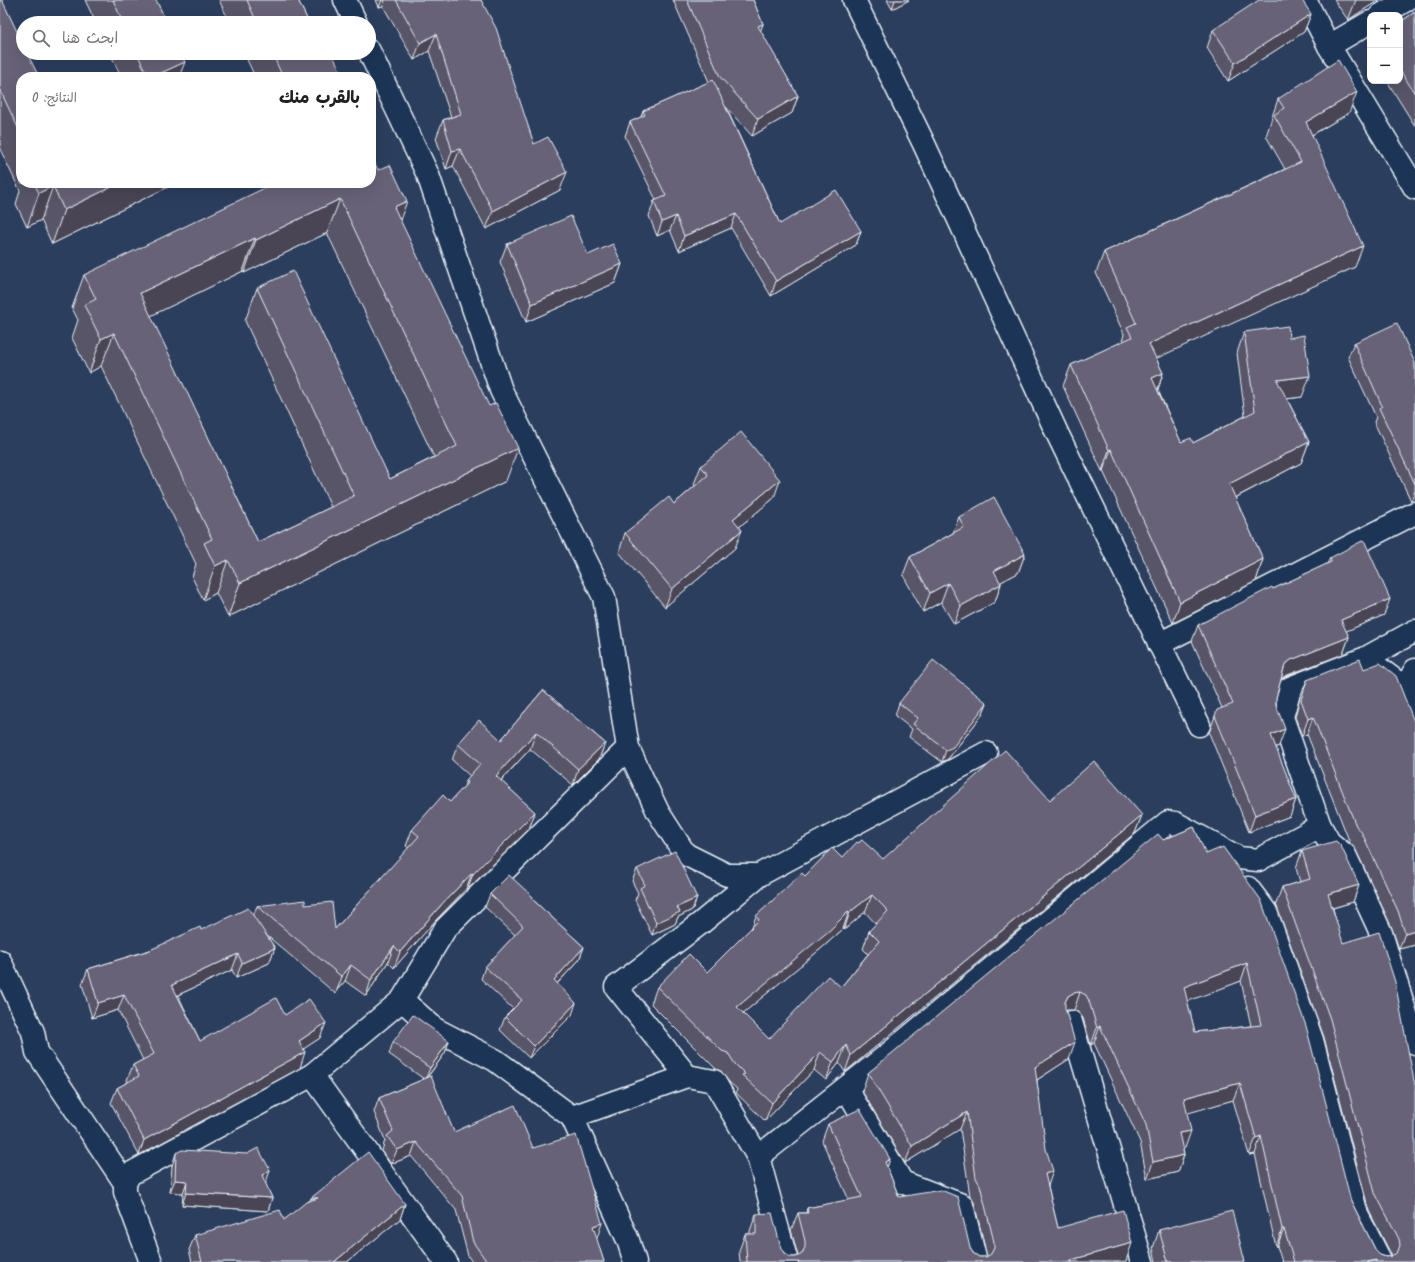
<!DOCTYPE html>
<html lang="ar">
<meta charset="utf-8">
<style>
:root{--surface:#fff;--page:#f6f6f6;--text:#202124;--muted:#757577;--line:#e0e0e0}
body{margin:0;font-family:Kalam,"Playpen Sans Arabic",sans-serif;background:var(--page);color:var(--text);direction:rtl}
.controls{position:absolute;right:12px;top:12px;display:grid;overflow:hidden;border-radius:8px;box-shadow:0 4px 16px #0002}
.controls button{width:36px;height:36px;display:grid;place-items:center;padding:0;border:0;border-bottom:1px solid var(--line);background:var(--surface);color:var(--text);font:20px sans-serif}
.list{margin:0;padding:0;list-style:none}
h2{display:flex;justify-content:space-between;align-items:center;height:52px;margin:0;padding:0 16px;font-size:17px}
h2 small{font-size:13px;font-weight:400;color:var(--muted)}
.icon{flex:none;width:22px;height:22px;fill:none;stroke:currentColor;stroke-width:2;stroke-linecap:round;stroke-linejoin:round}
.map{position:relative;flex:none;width:1415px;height:1262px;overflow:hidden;direction:ltr}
.search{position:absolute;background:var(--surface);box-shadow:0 4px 16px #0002;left:16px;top:16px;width:360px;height:44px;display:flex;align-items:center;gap:10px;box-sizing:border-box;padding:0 14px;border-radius:22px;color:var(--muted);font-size:15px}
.panel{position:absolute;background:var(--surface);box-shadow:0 4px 16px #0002;left:16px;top:72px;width:360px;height:116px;border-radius:16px;direction:rtl}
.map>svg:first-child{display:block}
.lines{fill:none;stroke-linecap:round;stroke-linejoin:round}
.street-casing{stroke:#e8f1f8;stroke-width:25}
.street{stroke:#1d3557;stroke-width:22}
.wall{fill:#595467;stroke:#e8f1f8;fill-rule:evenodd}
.shaded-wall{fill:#494554;stroke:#e8f1f8}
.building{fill:#686278;stroke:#e8f1f8;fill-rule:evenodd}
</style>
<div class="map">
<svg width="1415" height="1262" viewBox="0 0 1415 1262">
<rect width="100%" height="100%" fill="#2c3e5e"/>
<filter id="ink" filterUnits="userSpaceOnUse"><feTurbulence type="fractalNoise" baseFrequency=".025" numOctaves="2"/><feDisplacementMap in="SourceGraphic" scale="8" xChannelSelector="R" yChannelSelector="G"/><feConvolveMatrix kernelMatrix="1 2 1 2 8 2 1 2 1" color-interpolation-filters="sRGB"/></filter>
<g filter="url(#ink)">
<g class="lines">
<g class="street-casing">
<g id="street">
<polyline points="345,0 356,23"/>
<polyline points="854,0 924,144 1057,433 1199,725"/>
<polyline points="1305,0 1329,46 1415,188"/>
<polyline points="1381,15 1406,0"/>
<polyline points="1329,46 1370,22"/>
<polyline points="369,51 428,175 501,390 604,597 628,748 658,812 685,854 727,875 759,875 986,753"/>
<polyline points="1159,644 1415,513"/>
<polyline points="1376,666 1405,688 1415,670"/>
<polyline points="1405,688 1415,719"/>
<polyline points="1320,826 1282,717 1290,688 1366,658 1415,631"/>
<polyline points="1248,888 1266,912 1312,1040 1357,1215 1381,1262"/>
<polyline points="0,961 33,1032 37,1052 125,1183"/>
<polyline points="1071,1022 1142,1262"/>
<polyline points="312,1075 446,1262"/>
<polyline points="687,1076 616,987 701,923 759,875"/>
<polyline points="846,1088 902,1182 962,1205 976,1262"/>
<polyline points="572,1117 495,1060 435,1029 402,1000 445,929 628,748"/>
<polyline points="758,1157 886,1056 1168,822 1175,823 1239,858 1258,860 1320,826 1329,842 1345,855 1381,933 1415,1043"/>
<polyline points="151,1262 125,1192 125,1183 130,1174 312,1075 402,1000"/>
<polyline points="635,1262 628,1240 572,1117 687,1076 714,1081 758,1157 787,1262"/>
</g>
</g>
<use href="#street" class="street"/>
</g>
<g class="wall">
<polygon points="0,0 21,77 21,183 176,183 52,244 41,220 27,227 16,204 20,191 0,149"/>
<polygon points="85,0 156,0 167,23 96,23"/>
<polygon points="219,0 298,0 309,23 230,23"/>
<polygon points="376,0 481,0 534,144 560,190 486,229 453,166 446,169 436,138 443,120 451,117 429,51 414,60 383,6 379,7"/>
<polygon points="673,0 753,0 763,24 760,31 798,96 792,113 752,136 726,107 780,224 861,231 856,245 771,296 731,228 679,251 670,230 657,236 649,216 654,201 656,200 625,136 630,122 641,117 643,111 709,82"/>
<polygon points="887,0 909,0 892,9"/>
<polygon points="1334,0 1379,0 1348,20"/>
<polygon points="1415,12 1415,126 1387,81 1400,81 1400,22"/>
<polygon points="1311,14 1304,32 1228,81 1207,48 1213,30"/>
<polygon points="110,53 181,53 179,77 121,77"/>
<polygon points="244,53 332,53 341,77 255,77"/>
<polygon points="1278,99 1349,113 1312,135 1355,267 1156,358 1163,373 1158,390 1181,442 1193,443 1245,416 1237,353 1244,332 1289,338 1302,397 1287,399 1309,442 1301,463 1235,498 1263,559 1256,581 1173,623 1103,471 1102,471 1063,386 1071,365 1122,342 1124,334 1096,273 1104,252 1285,169 1266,136 1271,121 1271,120"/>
<path d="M371,183L400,220L506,481L228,617L216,593L203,600L192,577L196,564L101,366L89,373L72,338L78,320L72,308L84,275ZM327,233L434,457L390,479L257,288L245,321L331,507L258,542L150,316L243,271L244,273Z"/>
<polygon points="507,244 588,255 622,264 615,283 526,322 500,262"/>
<polygon points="1354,343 1415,363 1415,501 1411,501 1374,422 1376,417 1348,357"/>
<polygon points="701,466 774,498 739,527 735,548 665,607 619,552 625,533 674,504 695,486 694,484"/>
<polygon points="959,517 1025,554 1018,573 1001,582 1001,584 995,602 954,624 941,602 923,612 903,575 910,557 953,533"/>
<polygon points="1330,558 1384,615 1346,631 1349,637 1343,654 1285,676 1281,679 1276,698 1279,746 1275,747 1296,799 1290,816 1249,832 1209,733 1215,716 1222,708 1192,641 1198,625 1273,589 1327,564"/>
<polygon points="1364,669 1415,724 1415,945 1399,949 1392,928 1356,850 1350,843 1307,734 1302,736 1295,717 1300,697 1307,680"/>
<polygon points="543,690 605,743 599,759 573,785 530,749 501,781 535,812 529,829 467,890 466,889 436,920 394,968 388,962 366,996 345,981 337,990 336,994 265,934 275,948 269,963 236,978 232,970 178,995 200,1041 285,1015 320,1038 303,1049 300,1068 139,1155 111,1103 117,1088 128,1082 127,1080 133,1065 143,1060 118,1010 92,1018 82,984 88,969 150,950 253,916 257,906 305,905 335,929 409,848 406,846 412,830 450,802 464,787 466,780 470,776 452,760 458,744 501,740"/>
<polygon points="899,703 987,703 982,715 948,759 942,762 909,737 912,729 895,716"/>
<path d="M1050,800L1142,815L1135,833L845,1072L839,1063L826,1080L814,1070L765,1121L736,1093L737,1089L729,1082L721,1071L716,1069L651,1004L657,987L707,972L752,927L756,916L805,876L842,858L883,859ZM865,912L876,924L869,931L863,949L868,954L841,987L769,1039L743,1013L823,947L843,929L844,930Z"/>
<path d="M1194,827L1351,1201L1376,1251L1380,1255L1386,1257L1392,1256L1369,1211L1324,1037L1276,904L1282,887L1300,882L1296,868L1302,851L1359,885L1353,902L1333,908L1415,1262H1282L1277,1246L1276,1247L1255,1154L1249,1155L1233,1100L1187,1113L1185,1148H1183L1184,1155L1178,1172L1147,1179L1140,1142L1094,1043L1091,1045L1083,1018L1079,1013L1074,1010H1067L1066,1011L1069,1059L1037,1080L1048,1186L1058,1228L1126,1261L1121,1262H740L739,1251L745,1234H750V1231L756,1214L784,1253L790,1257H796L798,1256L791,1230L798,1213H806L807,1208L849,1200L822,1141L828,1124L890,1159L887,1167L899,1197L970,1248L973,1253L979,1257H986L987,1256L974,1202L970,1196L960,1129L905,1163L862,1091L868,1073L1163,840ZM1241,981L1251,1026L1195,1032L1187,1001Z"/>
<polygon points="637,869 697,898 692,910 678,917 675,924 652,935 635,900 638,893 632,881"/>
<polygon points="490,894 533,897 532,899 584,947 579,960 557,984 572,1015 529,1058 500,1030 505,1017 513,1009 481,979 485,967 515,935 485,907"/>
<polygon points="449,1041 445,1053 427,1078 454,1132 533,1148 597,1238 596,1238 604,1262 472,1262 468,1256 456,1210 411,1156 391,1164 382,1151 385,1140 374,1112 379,1098 424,1079 389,1054 393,1042"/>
<polygon points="176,1153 270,1170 265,1183 272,1198 268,1211 182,1205 183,1193 170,1192 172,1166"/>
<polygon points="311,1198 405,1204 400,1219 347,1262 192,1262 189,1250 195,1235 284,1220 310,1201"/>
<polygon points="1159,1230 1245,1262 1156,1262 1153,1248"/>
</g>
<g class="shaded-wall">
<polygon points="382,0 385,0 383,6 379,7"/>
<polygon points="895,0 909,0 892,9"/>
<polygon points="1356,0 1379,0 1348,20"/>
<polygon points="1311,14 1304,32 1228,81 1235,63"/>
<polygon points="763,24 757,41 758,26"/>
<polygon points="436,34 429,51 414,60 420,43"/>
<polygon points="185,62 179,77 152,77"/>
<polygon points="1357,92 1349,113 1298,143 1306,122"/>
<polygon points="798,96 792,113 752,136 758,119"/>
<polygon points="460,149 453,166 446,169 452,151"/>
<polygon points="567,172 560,190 486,229 493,211"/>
<polygon points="120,183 176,183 52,244 64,210"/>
<polygon points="53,186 41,220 27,227 39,193"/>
<polygon points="340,199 327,233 244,273 256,240"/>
<polygon points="407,201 395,234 394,207"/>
<polygon points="736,214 731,228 679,251 684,236"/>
<polygon points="676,216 670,230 657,236 662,222"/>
<polygon points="861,231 856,245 771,296 776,281"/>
<polygon points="255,238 243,271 128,327 140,293"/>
<polygon points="1363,246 1355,267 1142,365 1149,344"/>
<polygon points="622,264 615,283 526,322 532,304"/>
<polygon points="114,333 101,366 89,373 101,339"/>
<polygon points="1163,373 1156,395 1152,378"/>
<polygon points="1310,376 1302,397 1269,401 1277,380"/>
<polygon points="1309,442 1301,463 1221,505 1229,484"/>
<polygon points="518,448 506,481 228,617 240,583"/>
<polygon points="1111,449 1103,471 1102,471 1109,450"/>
<polygon points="780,480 774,498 727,537 733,519"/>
<polygon points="1415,491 1415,501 1411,501"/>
<polygon points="742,530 735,548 665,607 672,589"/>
<polygon points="1025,554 1018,573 988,589 994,571"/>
<polygon points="1263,559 1256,581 1173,623 1180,602"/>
<polygon points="228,560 216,593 203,600 215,566"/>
<polygon points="948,583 941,602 923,612 930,593"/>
<polygon points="1001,584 995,602 954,624 961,606"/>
<polygon points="1390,599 1384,615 1335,636 1341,620"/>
<polygon points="1349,637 1343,654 1285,676 1281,679 1284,668 1287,663 1291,660"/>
<polygon points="987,703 982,715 948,759 942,762 946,750"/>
<polygon points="1313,717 1307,734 1302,736 1308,719"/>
<polygon points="1285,729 1279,746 1265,751 1271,735"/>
<polygon points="536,732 530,749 490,792 496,776"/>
<polygon points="605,743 599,759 573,785 578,769"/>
<polygon points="1296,799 1290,816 1249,832 1255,815"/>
<polygon points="535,812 529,829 467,890 473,874"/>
<polygon points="1142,815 1135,833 845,1072 851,1055"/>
<polygon points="472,873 466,889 436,920 394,968 400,952 442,904"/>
<polygon points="1359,885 1353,902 1322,911 1328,894"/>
<polygon points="872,895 865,912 844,930 850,912"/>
<polygon points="697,898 692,910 678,917 675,924 652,935 656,923 677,907"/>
<polygon points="849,911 843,929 823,947 730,1024 737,1007"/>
<polygon points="1415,930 1415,945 1399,949 1405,933"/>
<polygon points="394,946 388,962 366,996 371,980"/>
<polygon points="584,947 579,960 549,992 554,980"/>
<polygon points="275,948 269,963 236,978 242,963"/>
<polygon points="238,954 232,970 167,1000 172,985"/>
<polygon points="1247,963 1241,981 1178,1005 1184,987"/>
<polygon points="351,965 345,981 337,990 342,977 342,976"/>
<polygon points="1080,992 1074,1010 1067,1010 1062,1014 1065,1002 1068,996 1073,993"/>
<polygon points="124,995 118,1010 92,1018 98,1003"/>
<polygon points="576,1003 572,1015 529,1058 534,1046"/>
<polygon points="326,1023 320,1038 293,1056 299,1041"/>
<polygon points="1100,1026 1094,1043 1091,1045 1097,1028"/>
<polygon points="449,1041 445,1053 425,1080 430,1068"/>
<polygon points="1075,1042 1069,1059 1029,1085 1035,1067"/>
<polygon points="846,1045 839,1063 826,1080 833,1062"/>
<polygon points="305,1052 300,1068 139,1155 144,1140"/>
<polygon points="820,1052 814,1070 765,1121 772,1103"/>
<polygon points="1240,1083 1233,1100 1178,1116 1184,1098"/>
<polygon points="967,1112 960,1129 905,1163 912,1146"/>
<polygon points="1191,1131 1185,1148 1173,1150 1179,1133"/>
<polygon points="1261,1136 1255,1154 1249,1155 1256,1138"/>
<polygon points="416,1142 411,1156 391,1164 397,1150"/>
<polygon points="1184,1155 1178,1172 1147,1179 1153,1162"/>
<polygon points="890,1159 884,1176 885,1162"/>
<polygon points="270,1170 266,1183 258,1188 262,1175"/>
<polygon points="1053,1171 1047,1189 1045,1174"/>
<polygon points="175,1180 187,1181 183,1193 170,1192"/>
<polygon points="186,1193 272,1198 268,1211 182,1205"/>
<polygon points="311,1198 318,1198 306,1213"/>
<polygon points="405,1204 400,1219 347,1262 334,1262"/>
<polygon points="602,1223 597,1238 587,1240 593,1226"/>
<polygon points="1282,1229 1284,1229 1277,1246 1276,1247"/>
<polygon points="1132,1243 1126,1261 1121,1262 1070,1262 1071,1260"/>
<polygon points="1376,1260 1375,1262 1367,1262"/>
</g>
<g class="building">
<polygon points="0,0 2,0 23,44 23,53 27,53 39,77 21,77 21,134 0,90"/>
<polygon points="113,0 156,0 167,23 123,23"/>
<polygon points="247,0 298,0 309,23 257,23"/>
<polygon points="396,0 481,0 496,28 534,144 548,137 567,172 493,211 460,149 452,151 443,120 461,114 436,34 420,43"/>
<polygon points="687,0 753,0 763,24 758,26 798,96 758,119 720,77"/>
<polygon points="1259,0 1302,0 1311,14 1235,63 1213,30"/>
<polygon points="1415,12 1415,94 1400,70 1400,22"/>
<polygon points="137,53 181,53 185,62 152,77 148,77"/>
<polygon points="272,53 332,53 342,75 337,77 273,77 281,73"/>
<polygon points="1338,60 1357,92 1306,122 1363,246 1149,344 1163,373 1152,378 1181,442 1191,438 1193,443 1255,411 1244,332 1288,326 1289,338 1304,335 1310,376 1277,380 1309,442 1229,484 1263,559 1180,602 1111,449 1109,450 1071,365 1132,337 1127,327 1136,323 1104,252 1301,162 1274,115 1284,108 1278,99"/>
<polygon points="713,80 780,224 836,190 861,231 776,281 736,214 684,236 676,216 662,222 654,201 666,196 630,122 645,115 643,111"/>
<path d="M371,155L378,170L390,165L407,201L394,207L489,406L496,403L518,448L240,583L228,560L215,566L204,543L212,539L114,333L101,339L84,305L96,299L84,275L275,183H371ZM340,199L457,446L390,479L293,271L257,288L354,496L258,542L140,293L255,238L256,240Z"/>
<polygon points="34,183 120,183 64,210 53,186 39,193"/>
<polygon points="571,216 588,255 613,244 622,264 532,304 507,244"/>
<polygon points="1397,323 1415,363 1415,484 1379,408 1382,406 1354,343"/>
<polygon points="741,432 780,480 733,519 742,530 672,589 625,533 669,497 674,504 708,475 701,466"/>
<polygon points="994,497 1025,554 994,571 1001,584 961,606 948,583 930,593 910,557 964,527 959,517"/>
<polygon points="1364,540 1390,599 1341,620 1349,637 1291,660 1287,663 1284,668 1276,698 1276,705 1285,729 1271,735 1296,799 1255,815 1215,716 1217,710 1233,704 1198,625 1272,587 1273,589 1331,562 1330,558"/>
<polygon points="1360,659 1364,669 1380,663 1396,676 1415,724 1415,930 1405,933 1398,911 1362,833 1356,826 1313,717 1308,719 1301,700 1307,680"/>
<polygon points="933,660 987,703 953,747 946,750 913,724 918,718 899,703"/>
<polygon points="543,690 605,743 578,769 536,732 496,776 535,812 473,874 472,873 442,904 400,952 394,946 371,980 351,965 342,976 342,977 257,906 305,900 305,905 332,902 335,929 419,836 412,830 443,795 450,802 468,782 466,780 480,764 458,744 479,720 501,740"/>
<path d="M1005,750L1050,800L1094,761L1142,815L851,1055L846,1045L833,1062L820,1052L772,1103L742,1075L745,1074L735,1064L728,1053L722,1051L657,987L689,954L707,972L759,920L756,916L802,873L805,876L832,848L842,858L857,842L858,843L862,840L883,859ZM872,895L888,911L869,931L879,941L841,987L828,976L769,1039L737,1007L830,930L849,911L850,912Z"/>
<path d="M1194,827L1206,854L1223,847L1261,900L1306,1026L1351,1201L1376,1251L1380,1255L1386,1257L1393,1256L1398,1251L1400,1245L1399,1239L1375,1193L1330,1019L1282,887L1310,879L1302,851L1336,841L1341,846L1359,885L1328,894L1343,943L1379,932L1395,982L1415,1086V1262H1376V1260L1367,1262H1294L1284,1229H1282L1261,1136L1256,1138L1240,1083L1184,1098L1191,1131L1179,1133L1184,1155L1153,1162L1146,1125L1100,1026L1097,1028L1089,1001L1086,995L1080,992L1073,993L1068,996L1065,1002V1008L1075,1042L1035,1067L1046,1149L1053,1171L1045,1174L1058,1228L1123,1210L1132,1243L1071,1260L1072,1262H747L745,1234H756V1214L772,1213L781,1248L784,1253L790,1257H796L802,1254L805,1247V1241L798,1213H808L807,1208L862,1197L828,1124L860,1109L890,1159L885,1162L899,1197L941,1190L958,1197L970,1248L973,1253L979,1257H986L991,1254L994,1248V1242L980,1185L976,1178L967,1112L912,1146L868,1073L1158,834L1163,840ZM1247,963L1261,1025L1195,1032L1184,987Z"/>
<polygon points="675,851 697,898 677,907 680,912 656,923 640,888 645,885 637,869"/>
<polygon points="509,875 533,897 532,899 584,947 554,980 576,1003 534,1046 505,1017 522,1000 485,967 523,926 490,894"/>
<polygon points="248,908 275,948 242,963 238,954 172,985 200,1041 276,998 285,1015 309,999 326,1023 299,1041 305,1052 144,1140 117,1088 139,1076 133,1065 154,1054 124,995 98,1003 88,969 150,950 200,927 201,930"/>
<polygon points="413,1015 449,1041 430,1068 393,1042"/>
<polygon points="431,1076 454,1132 515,1105 533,1148 576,1135 602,1223 593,1226 604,1262 487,1262 473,1242 462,1196 416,1142 397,1150 387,1136 393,1131 379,1098"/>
<polygon points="258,1148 270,1170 262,1175 272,1198 186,1193 187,1181 175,1180 176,1153 182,1150 247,1154"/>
<polygon points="368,1152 405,1204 334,1262 202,1262 195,1235 280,1210 284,1220 306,1202 318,1198 311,1198"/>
<polygon points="1232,1211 1245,1262 1168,1262 1159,1230"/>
</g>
</g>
</svg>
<div class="controls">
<button>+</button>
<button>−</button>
</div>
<div class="search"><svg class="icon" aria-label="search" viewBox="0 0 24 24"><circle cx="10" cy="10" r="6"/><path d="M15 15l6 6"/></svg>ابحث هنا</div>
<section class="panel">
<h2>بالقرب منك<small>النتائج: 0</small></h2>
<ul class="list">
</ul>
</section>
</div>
